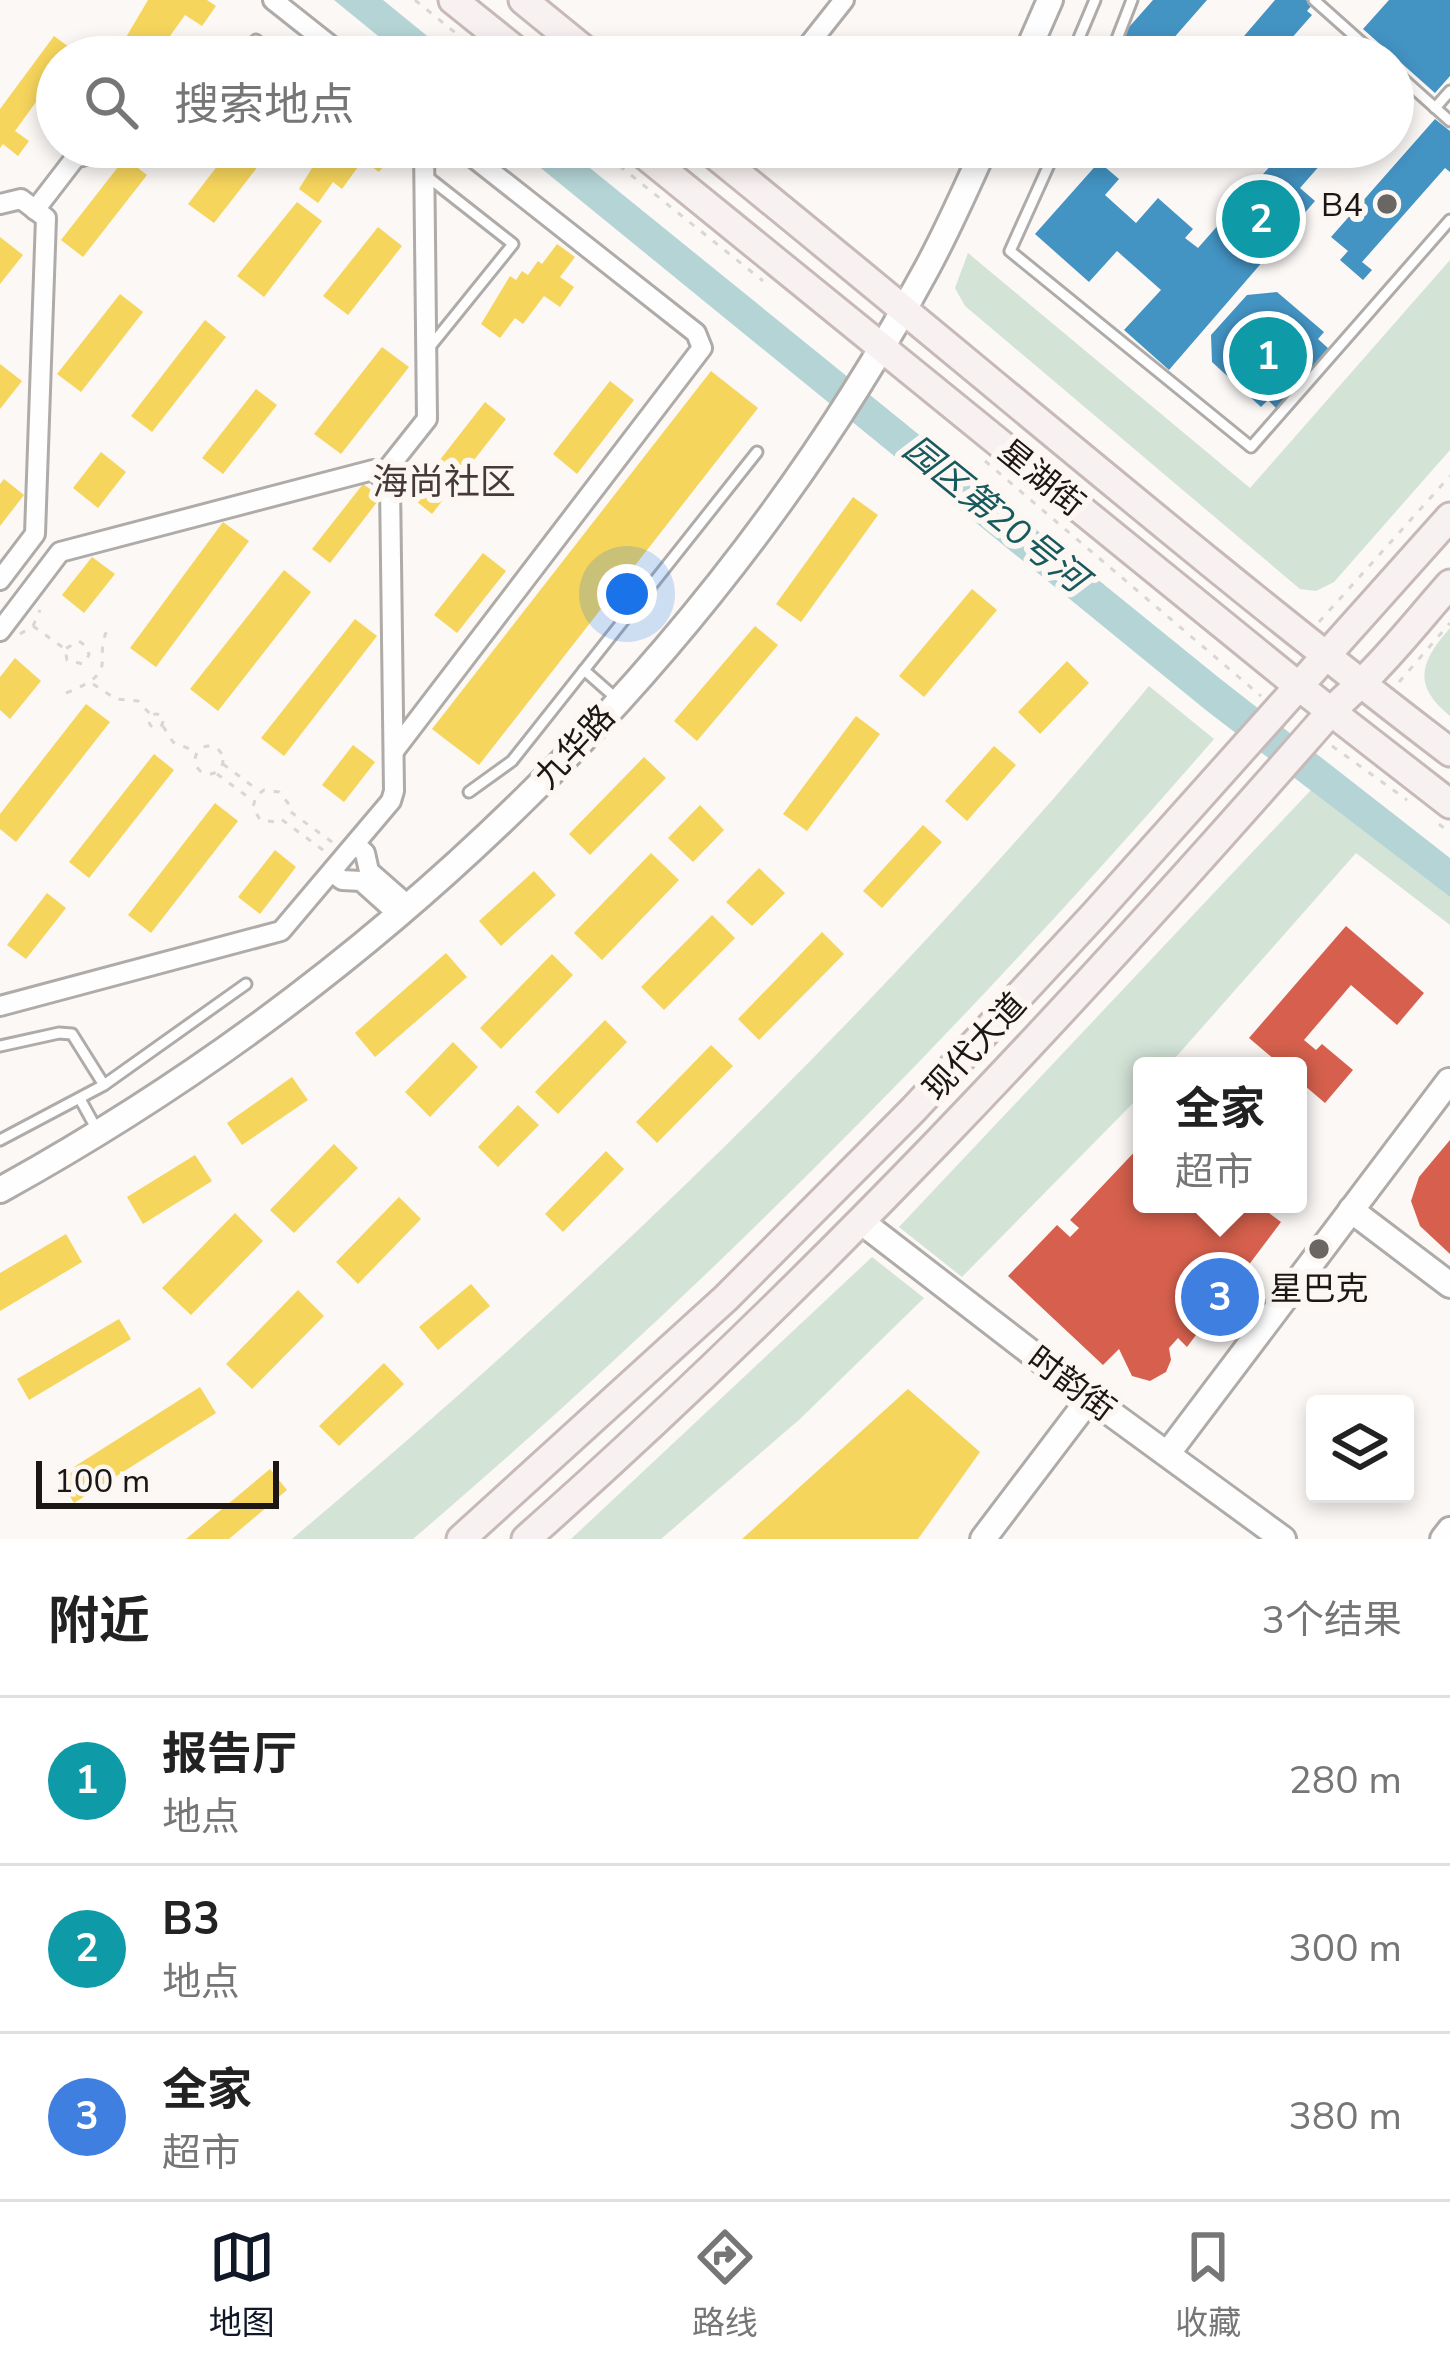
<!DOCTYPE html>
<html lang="zh">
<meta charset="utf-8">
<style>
:root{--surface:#fff;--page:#f2f2f2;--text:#222;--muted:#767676;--line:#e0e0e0;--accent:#111827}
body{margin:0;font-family:"Nunito Sans","Noto Sans SC",sans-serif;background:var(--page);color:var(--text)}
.controls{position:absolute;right:36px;bottom:36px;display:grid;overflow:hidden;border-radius:12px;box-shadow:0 6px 18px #0003}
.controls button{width:108px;height:108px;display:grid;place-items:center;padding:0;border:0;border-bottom:3px solid var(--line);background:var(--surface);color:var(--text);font:60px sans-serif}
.scale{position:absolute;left:36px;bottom:30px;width:243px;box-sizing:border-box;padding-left:12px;border:6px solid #1c1714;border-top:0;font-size:33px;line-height:42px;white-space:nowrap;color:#1c1714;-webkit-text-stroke:9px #fdf7f4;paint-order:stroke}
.you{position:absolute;left:627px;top:594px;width:42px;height:42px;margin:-30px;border:9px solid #fff;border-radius:50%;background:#1a73e8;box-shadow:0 0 0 18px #1a73e833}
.badge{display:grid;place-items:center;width:78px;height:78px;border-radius:50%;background:var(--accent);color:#fff;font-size:39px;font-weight:700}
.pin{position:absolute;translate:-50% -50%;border:6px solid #fff;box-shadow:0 3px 12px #0006}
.popup{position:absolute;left:1133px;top:1057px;width:174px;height:156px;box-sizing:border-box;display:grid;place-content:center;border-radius:12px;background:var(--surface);filter:drop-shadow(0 3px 9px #0005);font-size:39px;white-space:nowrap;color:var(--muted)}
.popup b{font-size:45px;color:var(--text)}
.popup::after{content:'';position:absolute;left:50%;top:100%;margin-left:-24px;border:24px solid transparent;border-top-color:var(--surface)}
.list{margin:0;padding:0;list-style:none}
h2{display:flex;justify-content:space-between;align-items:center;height:156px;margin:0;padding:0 48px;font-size:51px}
h2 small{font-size:39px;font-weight:400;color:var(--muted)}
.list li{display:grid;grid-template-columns:78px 1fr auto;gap:36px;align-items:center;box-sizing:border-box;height:168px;padding:0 48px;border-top:3px solid var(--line)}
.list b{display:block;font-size:45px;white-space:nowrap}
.list p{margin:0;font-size:39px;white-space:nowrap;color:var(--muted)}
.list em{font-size:39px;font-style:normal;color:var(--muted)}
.icon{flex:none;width:66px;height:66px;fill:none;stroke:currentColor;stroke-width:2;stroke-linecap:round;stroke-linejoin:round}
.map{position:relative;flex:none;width:1450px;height:1539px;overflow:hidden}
.search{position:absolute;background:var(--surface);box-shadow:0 6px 18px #0003;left:36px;right:36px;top:36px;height:132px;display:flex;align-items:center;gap:30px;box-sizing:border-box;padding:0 42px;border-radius:66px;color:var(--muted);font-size:45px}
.sheet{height:660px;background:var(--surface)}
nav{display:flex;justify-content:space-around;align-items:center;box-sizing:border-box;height:168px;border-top:3px solid var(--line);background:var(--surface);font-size:33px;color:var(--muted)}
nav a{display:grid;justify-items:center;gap:6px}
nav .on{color:var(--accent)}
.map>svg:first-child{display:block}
.green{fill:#d3e3d6}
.water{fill:#b4d4d6}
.homes{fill:#f6d55c}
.shops{fill:#d6604d}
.schools{fill:#4393c3}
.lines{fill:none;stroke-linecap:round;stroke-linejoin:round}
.lane-casing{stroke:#afaba8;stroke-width:15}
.street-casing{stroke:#afaba8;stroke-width:24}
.secondary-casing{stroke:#afaba8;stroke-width:30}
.primary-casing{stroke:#c6b9b8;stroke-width:33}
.path{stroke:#d8d7d6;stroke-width:3;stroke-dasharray:6 9;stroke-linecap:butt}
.lane{stroke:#fefefe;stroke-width:9}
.street{stroke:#fefefe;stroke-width:18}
.secondary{stroke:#fefefe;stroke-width:24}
.primary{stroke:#f8f1f1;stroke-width:27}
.poi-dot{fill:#6a6663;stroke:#fdf7f4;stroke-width:4.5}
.labels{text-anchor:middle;stroke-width:12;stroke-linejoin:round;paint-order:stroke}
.poi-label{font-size:33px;fill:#1c1714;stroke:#fdf7f4;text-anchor:end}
.street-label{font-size:33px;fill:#1c1714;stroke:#fdf7f4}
.neighbourhood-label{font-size:36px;fill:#463a35;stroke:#fdf7f4}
.water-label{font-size:36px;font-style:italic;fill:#175a5d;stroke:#fdf7f4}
</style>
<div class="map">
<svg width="1450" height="1539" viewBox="0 0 1450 1539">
<rect width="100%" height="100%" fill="#fbf8f6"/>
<g class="green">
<polygon points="968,253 1250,488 1450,260 1450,450 1334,582 1316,591 1300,589 965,306 955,288"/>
<path d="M1450,628V716C1412,685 1420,662 1450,628Z"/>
<path d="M1149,686L1214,739C966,1025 701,1293 413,1539H292C597,1282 895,994 1149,686Z"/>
<polygon points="1311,790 1450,897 1450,925 1356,853 1168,1066 1142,1066 1142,1094 962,1277 899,1227"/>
<polygon points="872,1257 924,1298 800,1419 661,1539 571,1539"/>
</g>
<g class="water">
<polygon points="334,0 383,0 453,57 404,57"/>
<polygon points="515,147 564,147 1218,677 1450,858 1450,897 1207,711"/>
</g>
<g class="homes">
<polygon points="148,0 207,0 216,6 202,26 185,15 165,43 156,37 141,57 122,44"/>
<polygon points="54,36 73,50 68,57 57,57 57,90 49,84 15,131 29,141 18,156 3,144 0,148 0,109"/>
<polygon points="232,147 273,147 214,223 188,204"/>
<polygon points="325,147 387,147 394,152 379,172 363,160 342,189 333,182 318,203 299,189"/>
<polygon points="125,158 147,175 83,257 61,240"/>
<polygon points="297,202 322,221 264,297 237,276"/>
<polygon points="378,227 402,246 348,315 323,296"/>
<polygon points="0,237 23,255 0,284"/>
<polygon points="557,244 575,257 560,277 574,287 560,307 544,296 523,324 515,318 500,338 481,324 510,276 516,280 522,271 528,275 538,261 542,264"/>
<polygon points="120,294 143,312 81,392 57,374"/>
<polygon points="205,320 226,337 152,432 131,416"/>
<polygon points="382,347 409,367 341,454 314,434"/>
<polygon points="0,364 22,381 0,409"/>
<polygon points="711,371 758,408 479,765 432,729"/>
<polygon points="610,381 634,400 577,474 553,454"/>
<polygon points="256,389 277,405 223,474 202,458"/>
<polygon points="485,402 506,419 432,514 411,497"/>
<polygon points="101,452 126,472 98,508 73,488"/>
<polygon points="4,479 24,495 0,526 0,484"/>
<polygon points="363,484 381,497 330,563 312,549"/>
<polygon points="853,497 878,515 801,622 776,604"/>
<polygon points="223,522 249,541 156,667 130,648"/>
<polygon points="483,553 506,571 457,633 434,615"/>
<polygon points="92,557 115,574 84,613 62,595"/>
<polygon points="284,570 311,592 218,711 190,689"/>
<polygon points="972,589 997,610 924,697 899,676"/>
<polygon points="355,619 377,636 284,756 261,738"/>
<polygon points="755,626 778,645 697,741 674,721"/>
<polygon points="15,658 41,681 10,719 0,710 0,677"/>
<polygon points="1067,661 1089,683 1040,734 1018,712"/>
<polygon points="86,704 110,722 16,842 0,829 0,814"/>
<polygon points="856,716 880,734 807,831 783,814"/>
<polygon points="353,745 375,762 344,802 322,785"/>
<polygon points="994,746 1016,765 967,821 945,801"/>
<polygon points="154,754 174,770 89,878 69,862"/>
<polygon points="644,757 666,778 590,855 569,834"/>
<polygon points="215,803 238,821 151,933 128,915"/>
<polygon points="700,805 724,830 693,862 668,838"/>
<polygon points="923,825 942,842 882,908 863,891"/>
<polygon points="275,850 296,867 260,914 238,897"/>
<polygon points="651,853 679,880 602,960 574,933"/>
<polygon points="759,868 785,893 752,926 726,902"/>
<polygon points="534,871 556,895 501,946 479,921"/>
<polygon points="47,893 66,908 26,959 7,945"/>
<polygon points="712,915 735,938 664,1010 641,987"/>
<polygon points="822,932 844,954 759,1040 738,1019"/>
<polygon points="446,953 467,977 375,1057 355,1033"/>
<polygon points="552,954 573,975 501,1049 480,1028"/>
<polygon points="605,1020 627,1042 558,1114 535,1092"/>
<polygon points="453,1042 478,1067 430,1117 405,1092"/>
<polygon points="711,1045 733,1066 657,1143 636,1122"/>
<polygon points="292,1077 308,1100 242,1145 227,1123"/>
<polygon points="518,1105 539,1125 498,1167 478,1147"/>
<polygon points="334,1144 358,1168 294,1233 270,1210"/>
<polygon points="606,1151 624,1169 563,1232 545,1214"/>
<polygon points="195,1155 212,1181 143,1224 127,1197"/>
<polygon points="399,1197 421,1219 358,1284 336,1262"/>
<polygon points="235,1213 263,1241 191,1315 162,1288"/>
<polygon points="66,1234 82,1262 0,1311 0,1273"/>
<polygon points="471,1284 490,1306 438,1350 419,1327"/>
<polygon points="298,1290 324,1316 252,1389 226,1364"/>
<polygon points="119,1319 131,1339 29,1400 17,1379"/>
<polygon points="384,1363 404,1384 339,1446 319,1426"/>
<polygon points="200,1387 216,1413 74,1503 58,1477"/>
<polygon points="908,1389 980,1452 918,1539 742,1539"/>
<polygon points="270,1469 287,1490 229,1539 186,1539"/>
</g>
<g class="shops">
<polygon points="1346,926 1424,993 1397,1025 1351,985 1304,1040 1316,1050 1322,1044 1353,1070 1325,1103 1298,1080 1298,1066 1282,1066 1249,1038"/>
<polygon points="1450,1140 1450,1254 1420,1226 1411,1201 1419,1177"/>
<polygon points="1142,1144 1142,1204 1257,1204 1281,1222 1187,1347 1178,1338 1169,1348 1171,1360 1166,1372 1150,1381 1132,1376 1119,1349 1103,1365 1008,1276 1057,1225 1070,1237 1079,1228 1070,1220"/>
</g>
<g class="schools">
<polygon points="1153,0 1207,0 1157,57 1125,57 1121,53 1130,42 1122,35"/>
<polygon points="1275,0 1306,0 1312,5 1307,11 1312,15 1275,57 1226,57"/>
<polygon points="1389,0 1450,0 1450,76 1435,93 1363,29"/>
<polygon points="1435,119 1450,131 1450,172 1445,168 1362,262 1372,270 1363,280 1340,260 1348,251 1331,237"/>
<polygon points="1287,147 1336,147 1300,188 1315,201 1169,370 1124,330 1161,290 1117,251 1089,282 1035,234 1099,162 1119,179 1105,195 1136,223 1158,198 1193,229 1185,238 1198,248"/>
<polygon points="1277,292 1324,332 1318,339 1329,349 1276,408 1268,400 1261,407 1212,362 1211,335 1247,295"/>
</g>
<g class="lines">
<g class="lane-casing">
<g id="lane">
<polyline points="1314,0 1378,57"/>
<polyline points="1032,42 1065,57"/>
<polyline points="243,57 256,40 277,57"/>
<polyline points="1071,57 1095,0"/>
<polyline points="1110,57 1132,0"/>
<polyline points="1393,70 1450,121"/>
<polyline points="1435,108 1450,91"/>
<polyline points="1057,147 1010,251 1251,447 1450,220"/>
<polyline points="424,174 513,244 429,348"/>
<polyline points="584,670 618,700"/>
<polyline points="469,792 512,761 757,452"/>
<polyline points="0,1046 59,1033 72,1034 104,1085"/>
<polyline points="80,1099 96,1128"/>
<polyline points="0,1140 104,1085 246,984"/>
</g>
</g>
<g class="street-casing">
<g id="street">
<polyline points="273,0 345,57"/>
<polyline points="799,57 844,0"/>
<polyline points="0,204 21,199 46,218 35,534 0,580"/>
<polyline points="35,210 75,158 114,147"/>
<polyline points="381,477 427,419 424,147"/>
<polyline points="0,631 60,552 373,470 390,484 394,791 391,801 281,931 0,1006"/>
<polyline points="394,751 702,348 696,333 460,147"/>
<polyline points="356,845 365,853 369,871 410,907"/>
<polyline points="333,873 342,880 361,881 400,916"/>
</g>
</g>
<g class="secondary-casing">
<g id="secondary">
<polyline points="1025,57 1050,0"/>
<path d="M0,1190C384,978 716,657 926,270C948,230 966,188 985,147"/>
<polyline points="1351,1210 1450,1285"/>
<polyline points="863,1223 1090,1398 1283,1539"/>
<polyline points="1168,1453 1449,1081"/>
<polyline points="983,1539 1090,1398"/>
<polyline points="1443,1539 1450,1530"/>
</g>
</g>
<g class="primary-casing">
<g id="primary">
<polyline points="453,0 524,57"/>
<polyline points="523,0 593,57"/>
<polyline points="635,147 1297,685 1450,804"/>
<path d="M705,147C954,348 1196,558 1450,752"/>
<polyline points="461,1539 726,1298 913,1110 1094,915 1450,517"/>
<path d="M526,1539C815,1283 1072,1007 1326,717C1342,699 1362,684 1378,666C1403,640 1426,611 1450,584"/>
</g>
</g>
<g class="path">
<polyline points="415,0 485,57"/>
<polyline points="596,147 763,281"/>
<polyline points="985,461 1261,696"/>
<polyline points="1319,622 1450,476"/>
<polyline points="33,626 65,649 67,660 83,664 89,655 87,647 79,641 65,649"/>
<polyline points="20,634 33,626 40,610"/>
<polyline points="1399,682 1450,623"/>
<polyline points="93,684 116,699 138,701 151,715"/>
<path d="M66,693C125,670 89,659 110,625"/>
<circle cx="156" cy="721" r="7"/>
<polyline points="163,726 173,742 197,752"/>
<circle cx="209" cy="760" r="14"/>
<polyline points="1332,746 1407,800"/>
<polyline points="223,764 259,791"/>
<polyline points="217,774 252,800"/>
<polyline points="1439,824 1450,833"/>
<polyline points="323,850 281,819 275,822 260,820 253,807 256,796 264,790 279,792 288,803 288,810 332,842"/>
</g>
<use href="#lane" class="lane"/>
<use href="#street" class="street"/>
<use href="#secondary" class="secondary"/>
<use href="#primary" class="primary"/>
</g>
<g class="poi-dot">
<circle cx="1387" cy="204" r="12"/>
<circle cx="1319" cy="1249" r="12"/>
</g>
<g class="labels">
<g class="poi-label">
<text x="1363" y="216">B4</text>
<text x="1319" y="1300" text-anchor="middle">星巴克</text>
</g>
<g class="street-label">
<text transform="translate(1042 477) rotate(39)" y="12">星湖街</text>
<text transform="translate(574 746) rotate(-47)" y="12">九华路</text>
<text transform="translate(974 1046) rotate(-47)" y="12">现代大道</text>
<text transform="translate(1072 1383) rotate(37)" y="12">时韵街</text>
</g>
<g class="neighbourhood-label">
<text x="444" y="494">海尚社区</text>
</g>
<g class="water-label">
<text transform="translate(996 513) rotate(39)" y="13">园区第20号河</text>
</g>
</g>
</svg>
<div class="controls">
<button><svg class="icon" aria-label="layers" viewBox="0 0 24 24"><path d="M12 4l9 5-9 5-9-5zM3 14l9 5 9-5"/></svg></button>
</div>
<div class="scale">100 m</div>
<div class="you"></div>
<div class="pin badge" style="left:1268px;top:356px;background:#0f9aa8">1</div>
<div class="pin badge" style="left:1261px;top:219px;background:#0f9aa8">2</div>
<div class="pin badge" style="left:1220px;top:1297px;background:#3f7fe0">3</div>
<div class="popup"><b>全家</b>超市</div>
<div class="search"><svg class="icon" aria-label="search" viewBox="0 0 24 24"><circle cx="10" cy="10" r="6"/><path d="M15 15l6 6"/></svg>搜索地点</div>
</div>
<section class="sheet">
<h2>附近<small>3个结果</small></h2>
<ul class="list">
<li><span class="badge" style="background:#0f9aa8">1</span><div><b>报告厅</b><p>地点</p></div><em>280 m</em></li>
<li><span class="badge" style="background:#0f9aa8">2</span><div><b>B3</b><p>地点</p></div><em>300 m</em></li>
<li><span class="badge" style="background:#3f7fe0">3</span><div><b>全家</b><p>超市</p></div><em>380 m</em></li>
</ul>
</section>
<nav>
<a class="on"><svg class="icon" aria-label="map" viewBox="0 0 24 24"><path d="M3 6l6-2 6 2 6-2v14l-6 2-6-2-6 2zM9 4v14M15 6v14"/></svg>地图</a>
<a><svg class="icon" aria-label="directions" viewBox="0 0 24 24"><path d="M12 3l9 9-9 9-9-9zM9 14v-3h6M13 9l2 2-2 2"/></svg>路线</a>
<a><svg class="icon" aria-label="saved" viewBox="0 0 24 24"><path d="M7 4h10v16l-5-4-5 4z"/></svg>收藏</a>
</nav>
